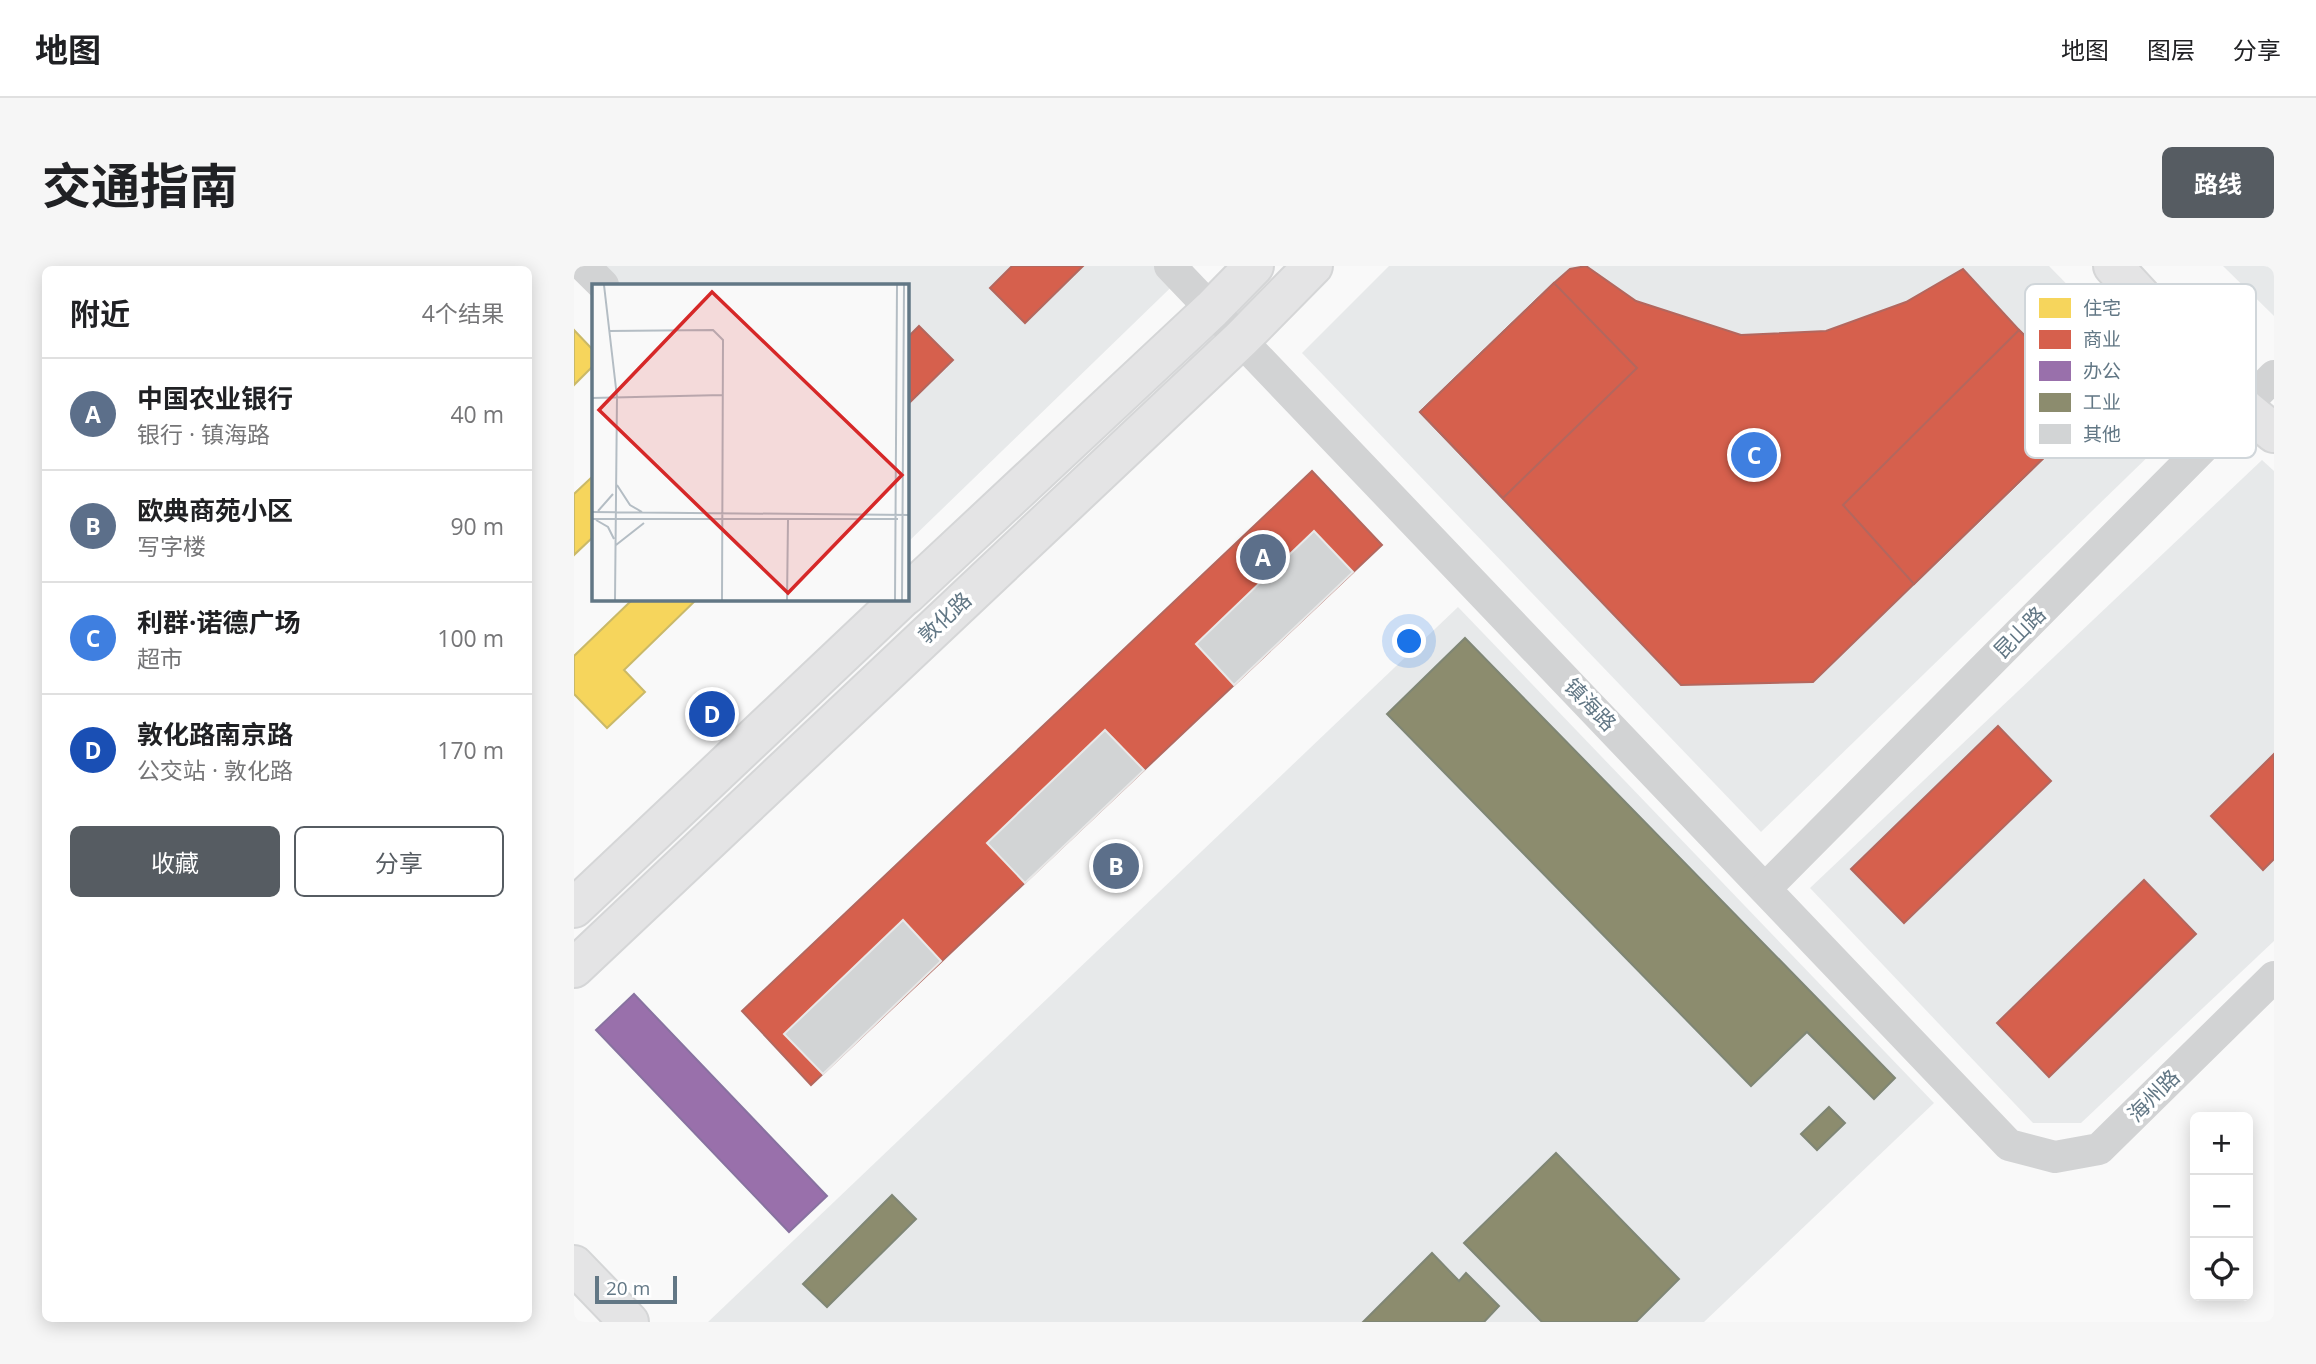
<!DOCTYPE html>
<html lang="zh">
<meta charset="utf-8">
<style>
:root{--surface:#fff;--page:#f6f6f6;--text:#202124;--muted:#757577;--line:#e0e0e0;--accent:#565c62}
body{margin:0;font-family:"Open Sans","Noto Sans SC",sans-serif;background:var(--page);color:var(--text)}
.controls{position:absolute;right:21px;bottom:21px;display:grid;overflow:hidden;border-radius:10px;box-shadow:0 4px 18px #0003}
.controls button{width:63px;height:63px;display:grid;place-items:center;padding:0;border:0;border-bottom:2px solid var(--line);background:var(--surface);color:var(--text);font:35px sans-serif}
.scale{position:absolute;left:21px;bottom:18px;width:82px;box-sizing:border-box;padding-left:7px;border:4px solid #627785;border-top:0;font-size:19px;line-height:24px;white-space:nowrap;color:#627785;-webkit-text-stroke:5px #fff;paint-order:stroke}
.you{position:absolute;left:836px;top:376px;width:24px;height:24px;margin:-18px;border:5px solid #fff;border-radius:50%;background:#1a73e8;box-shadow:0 0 0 10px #1a73e833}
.badge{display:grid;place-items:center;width:46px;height:46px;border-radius:50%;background:var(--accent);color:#fff;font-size:23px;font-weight:700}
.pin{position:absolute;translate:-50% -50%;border:4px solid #fff;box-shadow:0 2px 7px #0006}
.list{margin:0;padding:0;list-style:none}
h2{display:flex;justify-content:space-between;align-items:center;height:91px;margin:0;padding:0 28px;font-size:30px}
h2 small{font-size:23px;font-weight:400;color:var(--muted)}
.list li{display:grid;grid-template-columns:46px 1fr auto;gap:21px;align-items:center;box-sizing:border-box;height:112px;padding:0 28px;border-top:2px solid var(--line)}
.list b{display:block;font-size:26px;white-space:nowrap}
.list p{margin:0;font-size:23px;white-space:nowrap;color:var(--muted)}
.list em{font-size:23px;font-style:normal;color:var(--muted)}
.actions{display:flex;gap:14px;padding:21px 28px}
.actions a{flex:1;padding:16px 0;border:2px solid var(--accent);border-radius:10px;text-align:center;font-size:24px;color:var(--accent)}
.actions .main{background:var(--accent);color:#fff}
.icon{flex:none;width:38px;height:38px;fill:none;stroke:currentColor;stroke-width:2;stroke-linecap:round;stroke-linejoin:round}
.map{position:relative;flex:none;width:1700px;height:1056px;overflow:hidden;border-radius:10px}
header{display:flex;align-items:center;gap:42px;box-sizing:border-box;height:98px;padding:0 35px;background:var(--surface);border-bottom:2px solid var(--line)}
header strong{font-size:33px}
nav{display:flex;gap:38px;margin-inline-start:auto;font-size:24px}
.intro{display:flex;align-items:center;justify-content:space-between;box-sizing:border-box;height:168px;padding:0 42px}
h1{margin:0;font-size:49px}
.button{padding:18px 32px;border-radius:10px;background:var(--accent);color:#fff;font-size:24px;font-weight:700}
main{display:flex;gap:42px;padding:0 42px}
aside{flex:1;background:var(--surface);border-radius:10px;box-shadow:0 4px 18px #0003}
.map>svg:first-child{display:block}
.built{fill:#e7e9ea}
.homes{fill:#f6d55c;stroke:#cab968;stroke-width:2}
.shops{fill:#d6604d;stroke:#b3675e;stroke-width:2}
.offices{fill:#9970ab;stroke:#8872a0;stroke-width:2}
.industry{fill:#8c8c6e;stroke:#7f8675;stroke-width:2}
.building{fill:#d2d4d5;stroke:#e8e8e8;stroke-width:2}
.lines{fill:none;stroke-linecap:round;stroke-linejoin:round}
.major-casing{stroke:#d5d6d7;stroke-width:42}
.minor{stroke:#d2d3d4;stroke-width:32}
.major{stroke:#e4e4e5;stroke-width:38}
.labels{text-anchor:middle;stroke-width:7;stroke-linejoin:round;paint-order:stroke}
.street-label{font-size:21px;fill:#627785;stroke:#fff}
.inset-road{fill:none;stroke:#b4bdc4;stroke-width:2}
.view{fill:#d62828;fill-opacity:0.15;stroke:#d62828;stroke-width:3.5}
.inset-edge{fill:none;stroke:#627785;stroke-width:3.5}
.key{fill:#fff;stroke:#d0d6da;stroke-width:2}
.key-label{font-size:19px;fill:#627785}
</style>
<header>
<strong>地图</strong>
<nav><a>地图</a><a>图层</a><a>分享</a></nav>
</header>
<div class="intro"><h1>交通指南</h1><a class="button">路线</a></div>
<main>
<aside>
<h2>附近<small>4个结果</small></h2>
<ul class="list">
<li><span class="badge" style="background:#5c6f8a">A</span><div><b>中国农业银行</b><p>银行 · 镇海路</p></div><em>40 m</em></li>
<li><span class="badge" style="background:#5c6f8a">B</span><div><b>欧典商苑小区</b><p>写字楼</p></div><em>90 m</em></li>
<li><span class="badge" style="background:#3f7fe0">C</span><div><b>利群·诺德广场</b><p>超市</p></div><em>100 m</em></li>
<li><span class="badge" style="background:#1a4fb4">D</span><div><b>敦化路南京路</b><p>公交站 · 敦化路</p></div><em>170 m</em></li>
</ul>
<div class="actions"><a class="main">收藏</a><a>分享</a></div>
</aside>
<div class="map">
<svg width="1700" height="1056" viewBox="0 0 1700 1056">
<rect width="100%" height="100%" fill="#f9f9f9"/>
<g class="built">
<polygon points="10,0 619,0 333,277 332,19 29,19"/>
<polygon points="815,0 1475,0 1619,147 1187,566 728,87"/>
<polygon points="1649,0 1700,0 1700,50"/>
<polygon points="1688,194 1700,205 1700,675 1507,857 1459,857 1236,622"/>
<polygon points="884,341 1360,837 1130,1056 134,1056"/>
</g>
<g class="homes">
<polygon points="0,64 19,84 19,100 0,119"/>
<polygon points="19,210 19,271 0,289 0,228"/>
<polygon points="60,332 124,332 50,404 71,426 33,462 0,428 0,390"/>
</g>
<g class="shops">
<polygon points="438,0 509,0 451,57 416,22"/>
<polygon points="1012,0 1062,35 1167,69 1252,65 1332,36 1389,3 1445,64 1522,141 1239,416 1107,419 846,146 980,17 996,3"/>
<polygon points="980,17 1063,102 929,232 846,146"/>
<polygon points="345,60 379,94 332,140 332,73"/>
<polygon points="1445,64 1522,141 1340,318 1269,239"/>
<polygon points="738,205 808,279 237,819 168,745"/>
<polygon points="1424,460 1477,515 1330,657 1277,603"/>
<polygon points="1700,488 1700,593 1689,604 1637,550"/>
<polygon points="1570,614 1622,668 1475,811 1423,757"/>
</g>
<polygon class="offices" points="60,728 253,930 215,966 22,764"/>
<g class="industry">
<polygon points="891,372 1321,812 1300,833 1233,766 1177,820 813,448"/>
<polygon points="1255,841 1271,857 1243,884 1227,868"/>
<polygon points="982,887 1105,1013 1062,1056 968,1056 890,977"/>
<polygon points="318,929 342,953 253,1041 229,1018"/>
<polygon points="858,987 885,1015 892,1007 925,1040 910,1056 789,1056"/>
</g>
<g class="building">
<polygon points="740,265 779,306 660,419 622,378"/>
<polygon points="531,464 570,504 451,617 413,577"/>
<polygon points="329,654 367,695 249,808 210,768"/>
</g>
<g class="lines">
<g class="major-casing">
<g id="major">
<polyline points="1539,0 1670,142 1700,167"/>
<polyline points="332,329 638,43 680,0"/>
<polyline points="0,642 328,332"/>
<polyline points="0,702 667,73 739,0"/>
<polyline points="0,999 55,1056"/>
</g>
</g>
<g class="minor">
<polyline points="10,0 29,19"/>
<polyline points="596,0 1435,879 1481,891 1525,883 1700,711"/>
<polyline points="1191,623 1700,110"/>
</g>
<use href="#major" class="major"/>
</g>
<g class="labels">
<g class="street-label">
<text transform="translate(371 352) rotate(-43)" y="7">敦化路</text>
<text transform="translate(1446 367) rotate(-45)" y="7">昆山路</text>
<text transform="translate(1016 439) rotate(46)" y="7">镇海路</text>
<text transform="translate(1580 830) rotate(-45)" y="7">海州路</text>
</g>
</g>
<g transform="translate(18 18)">
<rect width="317" height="317" fill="#f9f9f9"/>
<path class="inset-road" d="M12,1L25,113L23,316M17,47L121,46L131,56L130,316M0,114L131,111M25,201L38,221L50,228M6,227L21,210M0,228L317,231M0,235H306M4,236L16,243L22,255M24,261L52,239M195,316L196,236M303,316L305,1M310,316L312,1"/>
<path class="view" d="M120,8L310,191L196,309L7,126Z"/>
<rect width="317" height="317" class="inset-edge"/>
</g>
<rect x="1451" y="18" width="231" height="174" rx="10" class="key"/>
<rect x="1465" y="32" width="32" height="20" fill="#f6d55c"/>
<rect x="1465" y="64" width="32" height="19" fill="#d6604d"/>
<rect x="1465" y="95" width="32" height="20" fill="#9970ab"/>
<rect x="1465" y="127" width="32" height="19" fill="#8c8c6e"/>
<rect x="1465" y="158" width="32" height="20" fill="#d2d4d5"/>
<g class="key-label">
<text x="1509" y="49">住宅</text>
<text x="1509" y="80">商业</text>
<text x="1509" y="112">办公</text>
<text x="1509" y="143">工业</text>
<text x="1509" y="175">其他</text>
</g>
</svg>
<div class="controls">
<button>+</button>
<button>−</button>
<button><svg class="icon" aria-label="locate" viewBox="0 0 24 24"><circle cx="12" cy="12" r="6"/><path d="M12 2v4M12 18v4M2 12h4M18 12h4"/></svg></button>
</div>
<div class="scale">20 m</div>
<div class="you"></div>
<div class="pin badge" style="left:689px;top:291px;background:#5c6f8a">A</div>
<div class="pin badge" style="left:542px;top:600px;background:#5c6f8a">B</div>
<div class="pin badge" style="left:1180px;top:189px;background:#3f7fe0">C</div>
<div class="pin badge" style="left:138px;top:448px;background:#1a4fb4">D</div>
</div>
</main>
